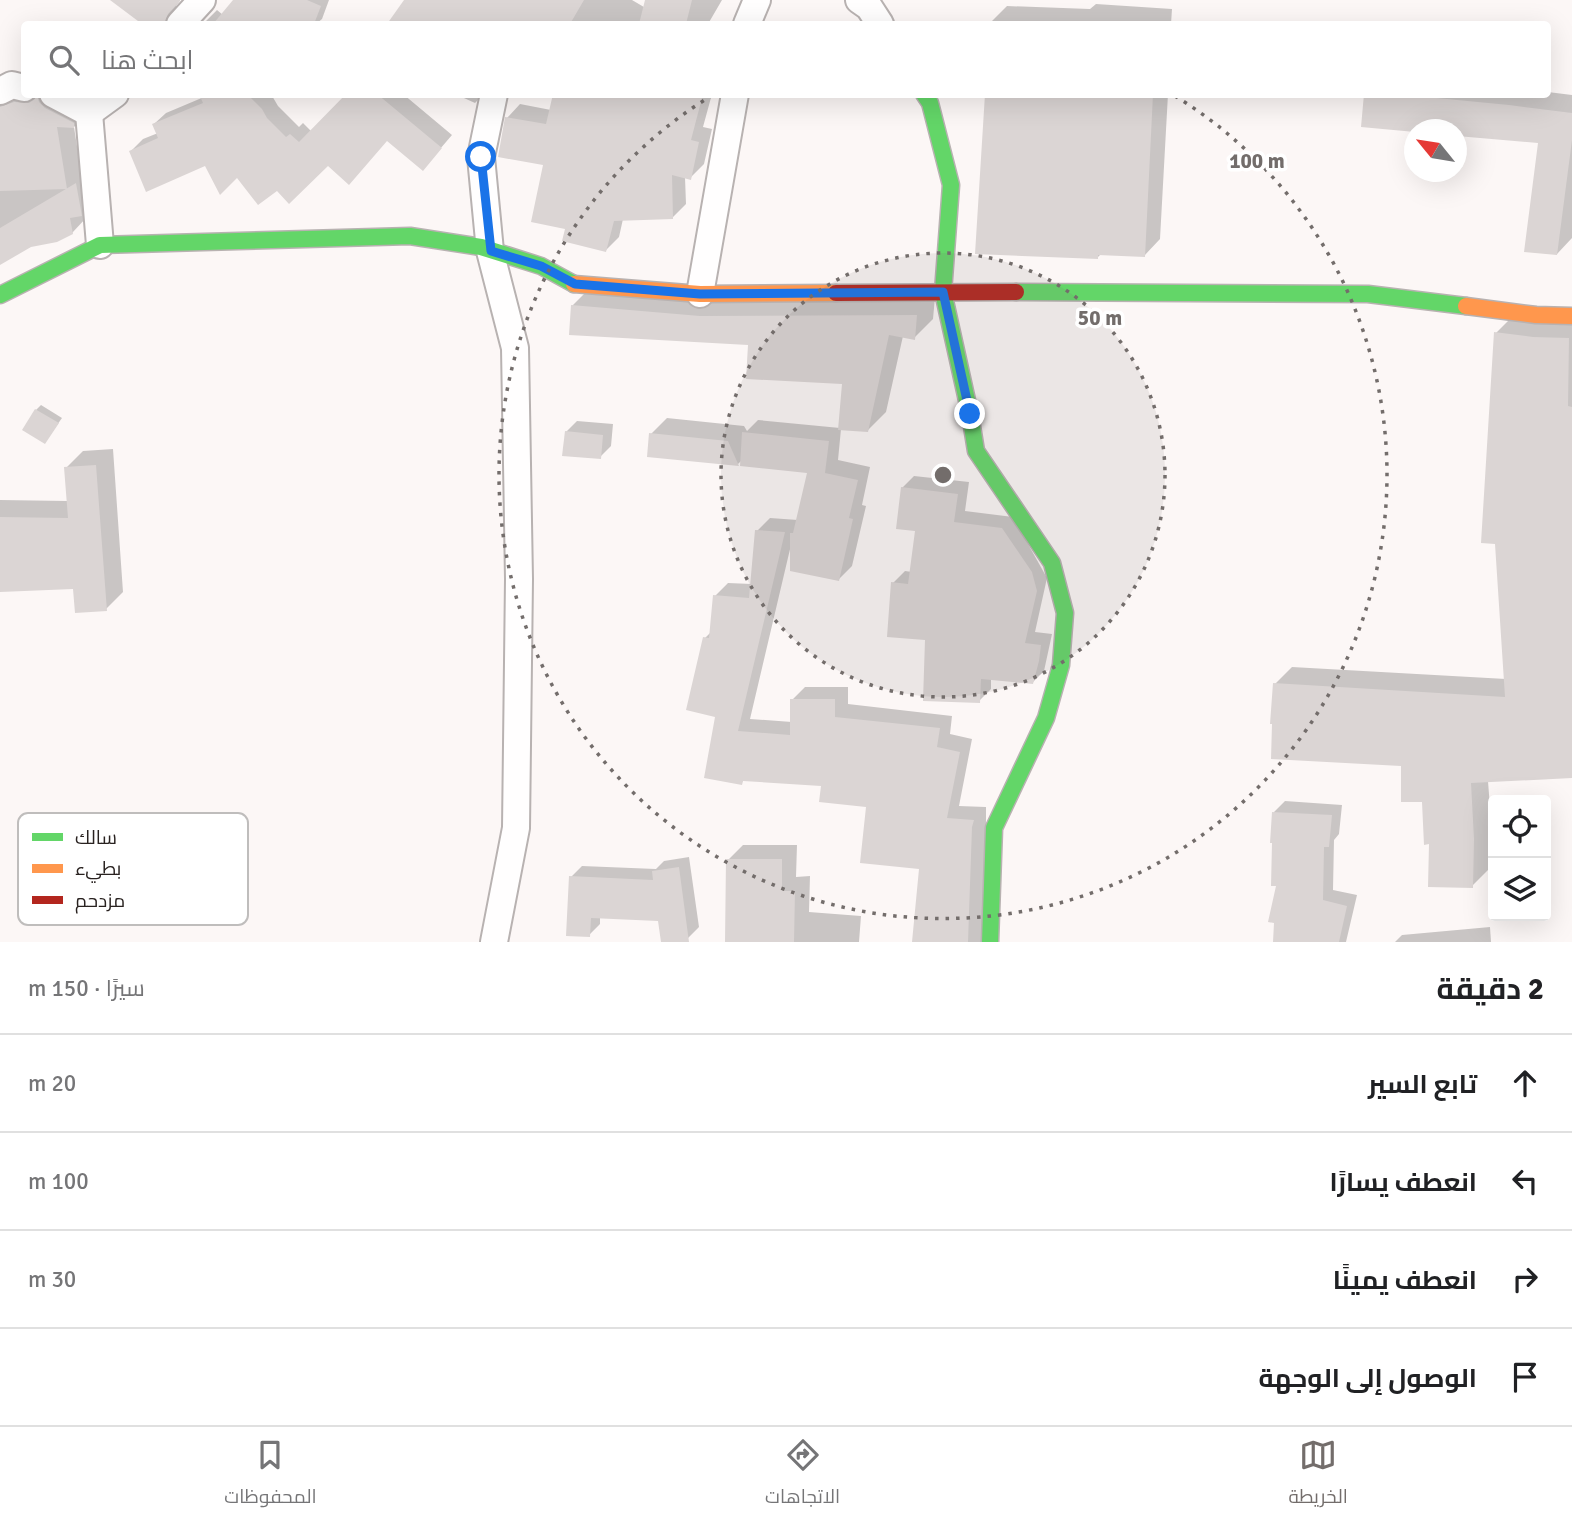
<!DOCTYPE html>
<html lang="ar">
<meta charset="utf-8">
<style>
:root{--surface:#fff;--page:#f2f2f2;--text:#202124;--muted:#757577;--line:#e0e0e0;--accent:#736d6b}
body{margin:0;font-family:Signika,Cairo,sans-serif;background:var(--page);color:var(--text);direction:rtl}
.controls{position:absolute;right:21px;bottom:21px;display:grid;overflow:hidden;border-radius:7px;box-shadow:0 7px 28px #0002}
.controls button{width:63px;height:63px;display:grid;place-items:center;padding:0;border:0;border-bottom:2px solid var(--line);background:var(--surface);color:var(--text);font:35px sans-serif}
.compass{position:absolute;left:1404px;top:119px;width:63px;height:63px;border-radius:50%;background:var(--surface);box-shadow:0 7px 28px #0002;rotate:300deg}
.stop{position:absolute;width:21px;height:21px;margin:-16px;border:5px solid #1a73e8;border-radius:50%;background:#fff}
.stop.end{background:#1a73e8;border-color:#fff;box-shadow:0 2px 7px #0008}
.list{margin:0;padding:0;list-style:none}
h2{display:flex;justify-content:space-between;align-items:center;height:91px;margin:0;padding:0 28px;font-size:30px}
h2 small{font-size:23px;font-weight:400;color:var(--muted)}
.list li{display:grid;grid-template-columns:46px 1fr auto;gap:21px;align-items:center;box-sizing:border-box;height:98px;padding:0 28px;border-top:2px solid var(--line)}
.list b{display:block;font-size:26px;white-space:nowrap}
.list em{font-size:23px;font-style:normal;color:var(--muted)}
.icon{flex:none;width:38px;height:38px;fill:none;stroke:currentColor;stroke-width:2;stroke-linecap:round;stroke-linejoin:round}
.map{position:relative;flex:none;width:1572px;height:942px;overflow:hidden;direction:ltr}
.search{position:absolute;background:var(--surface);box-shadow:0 7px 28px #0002;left:21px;right:21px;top:21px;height:77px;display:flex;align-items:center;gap:18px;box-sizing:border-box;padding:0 24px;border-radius:7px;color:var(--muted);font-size:26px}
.sheet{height:483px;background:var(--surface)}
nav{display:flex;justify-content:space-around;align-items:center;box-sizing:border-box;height:98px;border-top:2px solid var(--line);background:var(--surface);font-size:19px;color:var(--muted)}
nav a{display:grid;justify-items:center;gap:4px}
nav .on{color:var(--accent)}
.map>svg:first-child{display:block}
.shadow{fill:#0003}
.building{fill:#dbd5d4}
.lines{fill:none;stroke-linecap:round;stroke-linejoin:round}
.street-casing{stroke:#b8b2b1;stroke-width:30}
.fast-casing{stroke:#b8b2b1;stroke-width:19}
.slow-casing{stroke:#b8b2b1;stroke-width:19}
.jam-casing{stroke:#b8b2b1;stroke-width:19}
.street{stroke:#fffefe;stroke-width:26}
.fast{stroke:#63d668;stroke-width:16}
.slow{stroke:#ff974d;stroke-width:16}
.jam{stroke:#b3261e;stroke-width:16}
.route{stroke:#1a73e8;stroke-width:9}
.ring{fill:none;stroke:#736d6b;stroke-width:3.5;stroke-dasharray:3.5 7}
.key{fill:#fff;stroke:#bfbdbc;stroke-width:2}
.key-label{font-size:19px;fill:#292220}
.centre{fill:#736d6b;stroke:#fff;stroke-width:3.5}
.ring-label{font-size:21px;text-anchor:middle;font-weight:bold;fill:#736d6b;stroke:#fff;stroke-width:7;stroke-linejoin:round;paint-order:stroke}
</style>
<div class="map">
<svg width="1572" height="942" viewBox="0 0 1572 942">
<rect width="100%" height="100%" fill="#fcf7f6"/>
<g class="shadow">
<polygon points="113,0 180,0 176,6 176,16 183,24 145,24"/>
<polygon points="236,0 329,0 322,19 316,24 203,24 217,10 223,15"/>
<polygon points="406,0 632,0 649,10 655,0 722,0 708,24 417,24 400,9"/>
<polygon points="1096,4 1172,9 1171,24 991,24 991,22 1007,6 1090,9"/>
<polygon points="14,92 24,94 64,94 89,112 74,127 80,166 90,164 87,217 72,233 30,245 0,263 0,105"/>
<polygon points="1548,92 1572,95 1572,238 1557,254 1540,142 1456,134 1456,130 1366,94 1548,94"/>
<polygon points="201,94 271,94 278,106 299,127 303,123 312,132 348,94 403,94 452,135 434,156 388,139 328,164 277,188 206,164 131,151 143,139 158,133 154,124 166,113 204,97"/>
<polygon points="455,94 484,94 475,103"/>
<polygon points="555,94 712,94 703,127 712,129 704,164 690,178 685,177 686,204 672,218 623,219 619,237 606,250 568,228 545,164 507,118 520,104 551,110"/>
<polygon points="986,94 1168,94 1160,239 1144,256 1101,254 1097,258"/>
<polygon points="591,287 935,297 933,319 914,338 903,336 886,412 867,431 841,429 838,460 870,467 862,505 866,506 852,566 839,579 791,545 750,719 792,722 792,700 805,687 848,687 848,704 952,716 950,734 972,739 959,806 986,807 986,942 913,942 921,868 868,805 823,784 745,779 741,783 717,716 705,638 712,631 715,596 728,583 752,584 757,531 770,518 798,520 809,472 742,460 738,464 649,455 651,434 667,418 744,426 747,431 758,420 840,428 843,382 749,343 572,306"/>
<polygon points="1513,316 1572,321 1572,776 1488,781 1491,821 1489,869 1472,886 1430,843 1423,800 1403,765 1275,684 1292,667 1506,679 1496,333"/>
<polygon points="41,405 62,418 45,442 36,410"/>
<polygon points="577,421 613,424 611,446 600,457 566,432"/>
<polygon points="113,449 123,592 106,609 74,587 0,590 0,500 68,501 66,468 83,451"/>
<polygon points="914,476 969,482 965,511 1013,517 1047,578 1035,632 1052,634 1044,671 1032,683 991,678 991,689 979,701 927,638 893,583 905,571 912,572 917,530 902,488"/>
<polygon points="1285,801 1342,805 1339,834 1334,840 1333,890 1357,895 1346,942 1275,942 1279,885 1274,812"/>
<polygon points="743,845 797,845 796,877 810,876 809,912 861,916 859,942 727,942 728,860"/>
<polygon points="689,857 699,927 688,938 659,919 600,917 600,924 589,935 571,877 582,866 656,869 664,861"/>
<polygon points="1490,927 1491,942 1395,942 1402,935"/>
</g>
<g class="building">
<polygon points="110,0 179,0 180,1 168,14 165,24 142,24"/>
<polygon points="233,0 307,0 321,6 314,24 213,24"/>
<polygon points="404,0 584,0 570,24 387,24"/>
<polygon points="645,0 692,0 686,24 639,24"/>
<polygon points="199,94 247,94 262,109 267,118 286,137 290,134 299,142 346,94 377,94 442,148 423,171 387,141 349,185 328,166 289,204 277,191 258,205 237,178 220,195 205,166 146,192 129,151 158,138 152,124 203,103"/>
<polygon points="553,94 703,94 691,140 699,142 691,180 672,175 673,219 614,221 606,252 562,241 565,229 531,222 543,165 498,157 505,117 546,124"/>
<polygon points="985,94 1153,94 1145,257 1098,255 1098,259 975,254"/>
<polygon points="1364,94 1395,94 1509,105 1572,113 1572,140 1557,255 1524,252 1538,143 1457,136 1457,130 1415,130 1415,132 1361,127"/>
<polygon points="37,95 39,102 45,108 74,123 74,128 57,127 67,189 0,191 0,107 14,102 29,103 35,99"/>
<polygon points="76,183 82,216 70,218 73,234 57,242 31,247 0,265 0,228"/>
<polygon points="571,305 700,316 917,315 915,340 889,335 868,432 838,430 842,384 746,379 748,345 569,335"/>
<polygon points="1494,332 1533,337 1569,338 1568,406 1572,407 1572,778 1471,783 1474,839 1473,888 1428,887 1429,844 1424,845 1422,802 1401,802 1401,766 1271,759 1272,724 1270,724 1273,683 1505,697 1495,544 1481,543"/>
<polygon points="35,409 59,423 45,444 22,430"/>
<polygon points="565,431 603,435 601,459 562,456"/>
<polygon points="742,432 829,441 825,473 858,480 849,518 853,519 839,581 790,571 790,533 793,533 807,473 740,466"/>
<polygon points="649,433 728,441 739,466 647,457"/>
<polygon points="96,465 107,611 75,613 73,589 0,592 0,517 68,518 64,467"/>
<polygon points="901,487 958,494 954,522 1002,528 1032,572 1037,591 1025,643 1041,645 1039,661 1033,684 981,679 980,703 923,701 925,640 887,637 891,582 908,584 915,531 896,529"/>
<polygon points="755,530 785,532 738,731 790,735 790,699 835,699 835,717 940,728 937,747 960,752 947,818 974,820 972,827 968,942 912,942 919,869 860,863 866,807 819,802 821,786 743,781 742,785 704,778 715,717 686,710 703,637 709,638 713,595 749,598"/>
<polygon points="1272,812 1332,815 1329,847 1324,847 1323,900 1347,906 1339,942 1273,942 1274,923 1268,922 1276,886 1271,886 1272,843 1270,843"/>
<polygon points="726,859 782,859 782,891 795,891 794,942 725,942"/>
<polygon points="679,867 689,942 661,942 658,921 591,918 590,937 566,936 569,876 653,880 652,871"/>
</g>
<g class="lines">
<g class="street-casing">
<g id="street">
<polyline points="859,0 869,7 880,24"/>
<polyline points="180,24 202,0"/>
<polyline points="747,24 757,0"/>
<polyline points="0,91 12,85 24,88"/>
<polyline points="53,94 89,113 115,94"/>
<polyline points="494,94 481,157 490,251 515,348 519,579 516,828 494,942"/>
<polyline points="89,113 100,245"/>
<polyline points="700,294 735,94"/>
</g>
</g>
<g class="fast-casing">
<g id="fast">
<polyline points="924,94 930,103 951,185 943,292 970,414 976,451 1052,563 1065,613 1061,665 1046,718 994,828 990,942"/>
<polyline points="1016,292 1368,294 1466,306"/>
<polyline points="0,295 100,245 410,236 481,247 541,266 574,284"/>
</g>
</g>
<g class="slow-casing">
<g id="slow">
<polyline points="574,284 700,294 836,293"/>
<polyline points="1466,306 1536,315 1572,316"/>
</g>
</g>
<g class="jam-casing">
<polyline id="jam" points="836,293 1016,292"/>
</g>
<use href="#street" class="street"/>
<use href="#fast" class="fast"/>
<use href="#slow" class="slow"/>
<use href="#jam" class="jam"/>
</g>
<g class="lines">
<polyline class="route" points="481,157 491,251 541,266 575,284 700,294 943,292 970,414"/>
</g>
<circle cx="943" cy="475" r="222" fill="#736d6b" fill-opacity=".12"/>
<g class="ring">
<circle cx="943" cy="475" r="222"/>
<path d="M1175 96A444 444 0 1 1 711 96"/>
</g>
<rect x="18" y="813" width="230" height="112" rx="10" class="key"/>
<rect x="32" y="833" width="31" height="8" fill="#63d668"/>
<rect x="32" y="864" width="31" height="9" fill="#ff974d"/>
<rect x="32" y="896" width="31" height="8" fill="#b3261e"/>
<g class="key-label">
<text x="75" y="844">سالك</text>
<text x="75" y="875">بطيء</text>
<text x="75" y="907">مزدحم</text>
</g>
<circle cx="943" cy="475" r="10" class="centre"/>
<g class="ring-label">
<text x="1257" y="168">100 m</text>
<text x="1100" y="325">50 m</text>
</g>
</svg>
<div class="controls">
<button><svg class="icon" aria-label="locate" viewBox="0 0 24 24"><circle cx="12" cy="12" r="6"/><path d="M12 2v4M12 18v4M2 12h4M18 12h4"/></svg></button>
<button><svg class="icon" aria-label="layers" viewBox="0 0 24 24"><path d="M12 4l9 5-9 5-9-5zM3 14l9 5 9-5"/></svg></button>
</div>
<svg class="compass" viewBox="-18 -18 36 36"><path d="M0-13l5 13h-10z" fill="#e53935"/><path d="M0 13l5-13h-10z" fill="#757577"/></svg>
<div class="stop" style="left:481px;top:157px"></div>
<div class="stop end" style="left:970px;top:414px"></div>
<div class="search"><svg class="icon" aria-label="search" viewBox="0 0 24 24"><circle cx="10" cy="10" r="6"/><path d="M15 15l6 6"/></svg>ابحث هنا</div>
</div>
<section class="sheet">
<h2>2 دقيقة<small>سيرًا · 150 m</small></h2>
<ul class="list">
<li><svg class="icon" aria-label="ahead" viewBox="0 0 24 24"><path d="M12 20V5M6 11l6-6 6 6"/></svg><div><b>تابع السير</b></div><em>20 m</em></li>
<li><svg class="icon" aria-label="left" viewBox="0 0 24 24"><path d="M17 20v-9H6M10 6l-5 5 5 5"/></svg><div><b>انعطف يسارًا</b></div><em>100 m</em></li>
<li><svg class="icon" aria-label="right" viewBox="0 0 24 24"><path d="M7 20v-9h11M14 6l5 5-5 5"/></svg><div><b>انعطف يمينًا</b></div><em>30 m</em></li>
<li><svg class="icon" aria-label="arrive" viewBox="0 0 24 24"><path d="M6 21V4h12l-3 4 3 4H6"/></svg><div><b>الوصول إلى الوجهة</b></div></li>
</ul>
</section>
<nav>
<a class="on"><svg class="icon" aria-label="map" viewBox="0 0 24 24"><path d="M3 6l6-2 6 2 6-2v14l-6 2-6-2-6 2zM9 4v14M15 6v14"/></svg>الخريطة</a>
<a><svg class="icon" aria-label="directions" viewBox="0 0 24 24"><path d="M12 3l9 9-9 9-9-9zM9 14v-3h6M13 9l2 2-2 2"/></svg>الاتجاهات</a>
<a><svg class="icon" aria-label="saved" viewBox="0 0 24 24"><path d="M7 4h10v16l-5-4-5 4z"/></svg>المحفوظات</a>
</nav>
